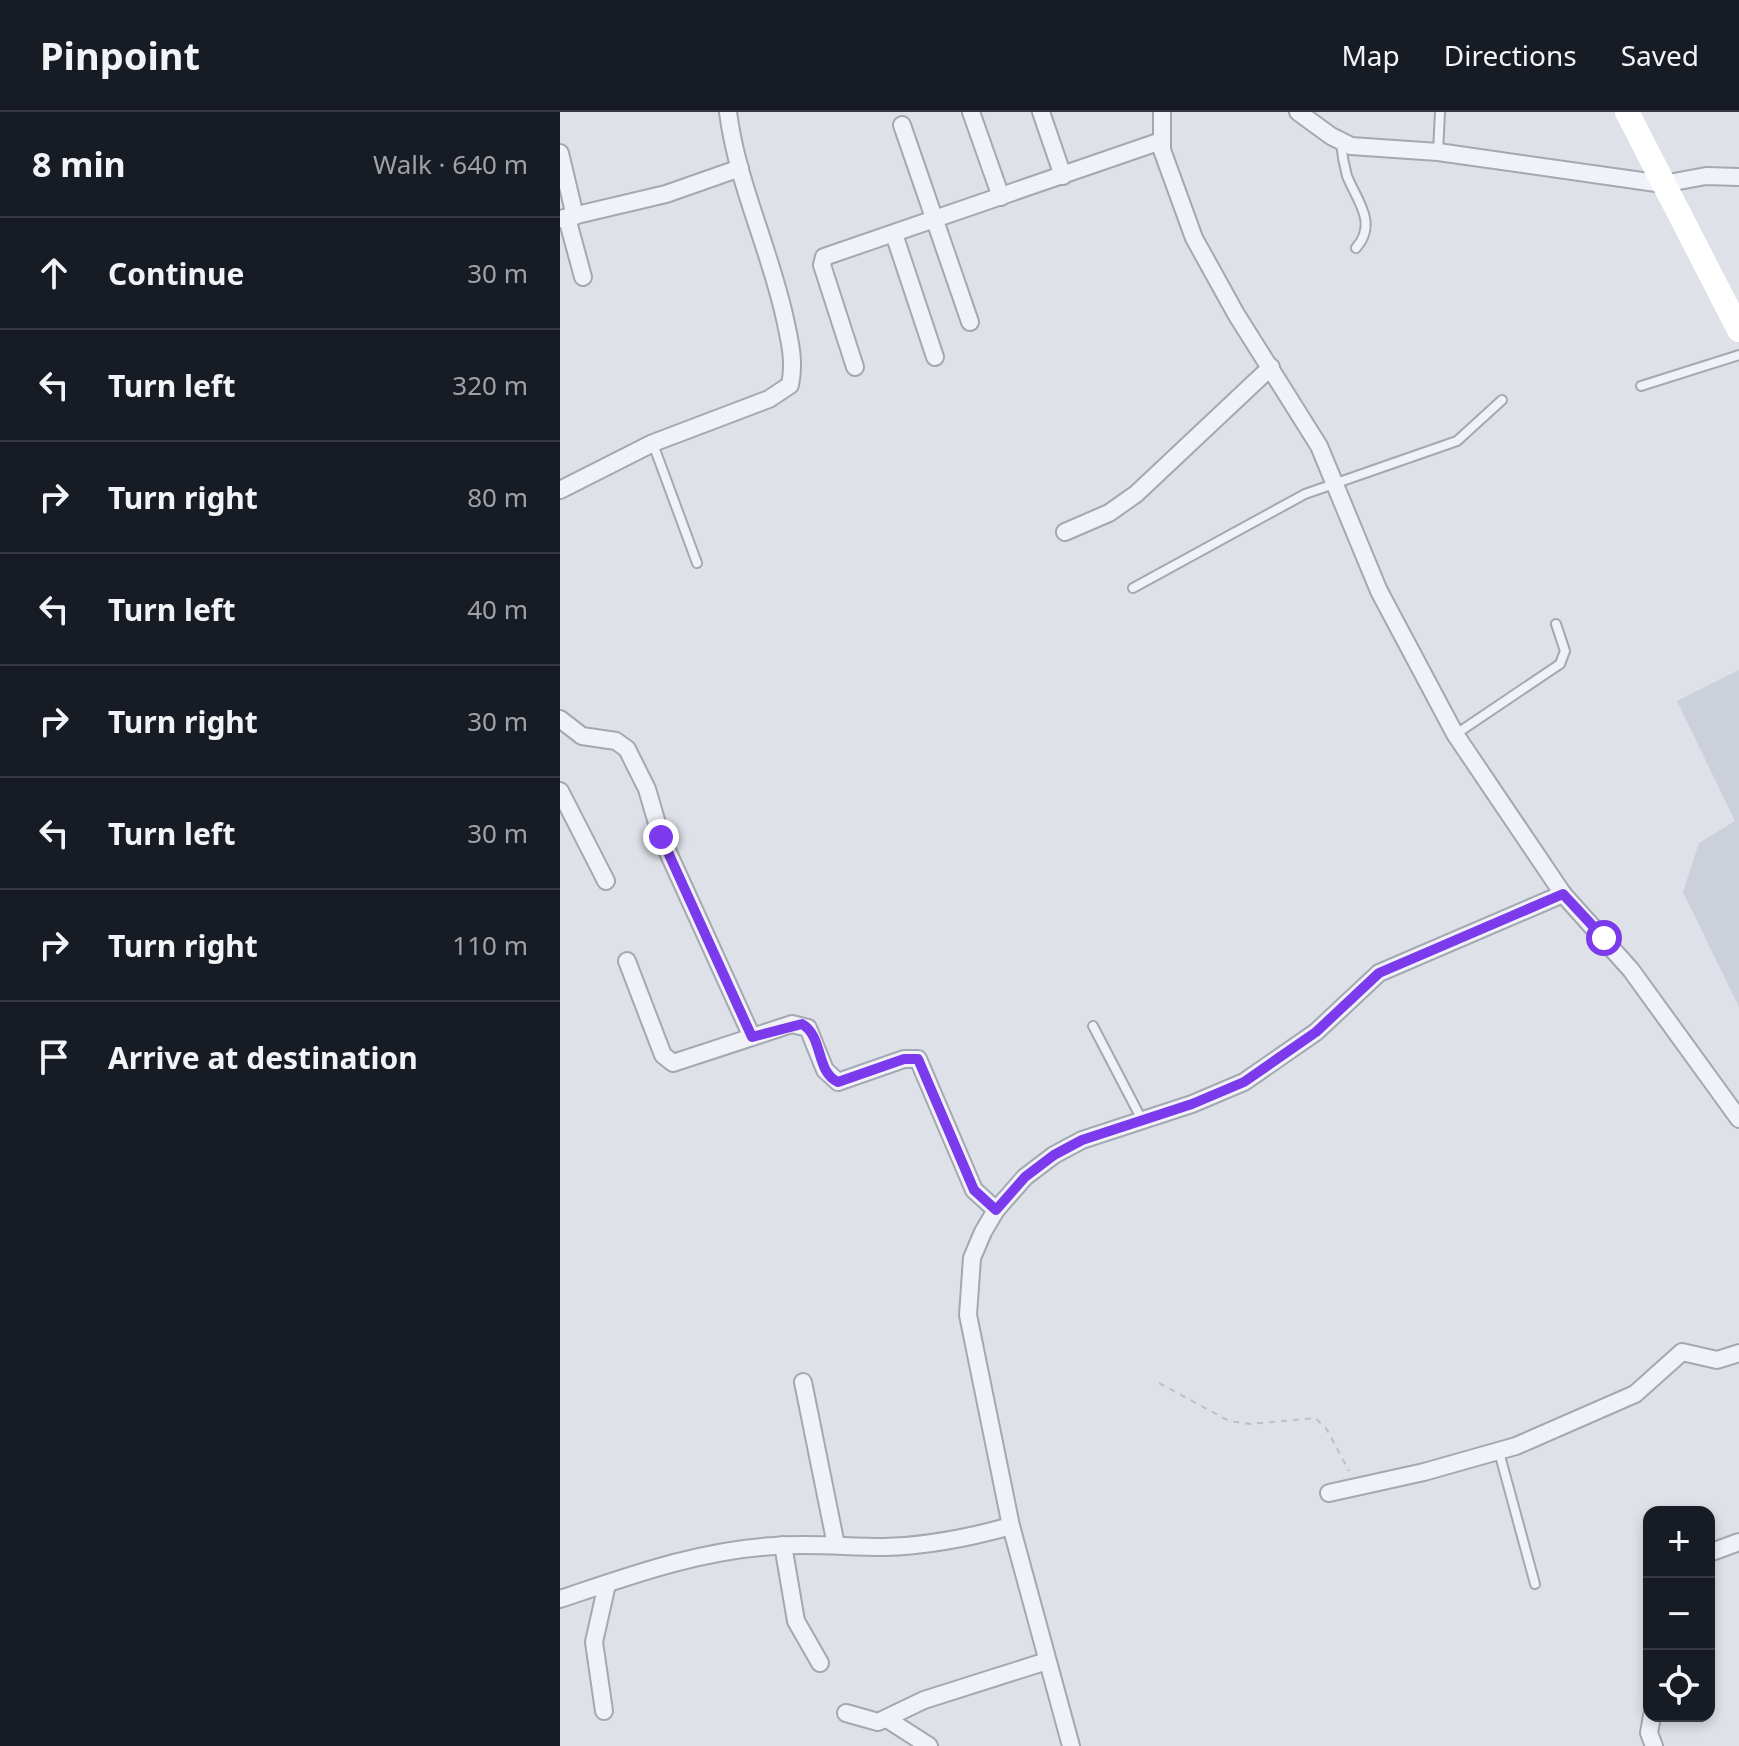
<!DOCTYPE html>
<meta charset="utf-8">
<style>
:root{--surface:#171b24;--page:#20242c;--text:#f1f3f6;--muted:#9ea1a6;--line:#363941}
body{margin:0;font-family:"Noto Sans",sans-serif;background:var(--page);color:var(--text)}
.controls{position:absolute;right:24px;bottom:24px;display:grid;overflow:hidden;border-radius:16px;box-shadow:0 4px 12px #0003}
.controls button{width:72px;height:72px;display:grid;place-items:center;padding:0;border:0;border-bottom:2px solid var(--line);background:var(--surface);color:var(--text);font:40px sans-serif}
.stop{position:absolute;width:24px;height:24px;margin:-18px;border:6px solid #7c3aed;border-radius:50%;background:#fff}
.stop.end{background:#7c3aed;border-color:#fff;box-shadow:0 2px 8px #0008}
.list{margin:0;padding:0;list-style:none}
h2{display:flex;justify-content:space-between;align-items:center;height:104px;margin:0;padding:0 32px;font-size:34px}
h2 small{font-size:26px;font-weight:400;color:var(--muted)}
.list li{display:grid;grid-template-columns:52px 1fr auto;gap:24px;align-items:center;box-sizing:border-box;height:112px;padding:0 32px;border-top:2px solid var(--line)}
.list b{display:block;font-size:30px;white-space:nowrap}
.list em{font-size:26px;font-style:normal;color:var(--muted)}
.icon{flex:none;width:44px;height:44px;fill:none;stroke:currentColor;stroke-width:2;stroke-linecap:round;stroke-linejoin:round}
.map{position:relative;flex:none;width:1179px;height:1634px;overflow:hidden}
header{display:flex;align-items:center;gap:48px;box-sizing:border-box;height:112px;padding:0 40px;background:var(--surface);border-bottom:2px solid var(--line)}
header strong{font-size:38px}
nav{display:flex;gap:44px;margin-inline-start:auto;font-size:28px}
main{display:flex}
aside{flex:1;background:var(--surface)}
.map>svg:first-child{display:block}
.built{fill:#ccd0db}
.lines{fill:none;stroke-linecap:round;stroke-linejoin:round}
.lane-casing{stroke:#a3a8b2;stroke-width:12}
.street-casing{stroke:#a3a8b2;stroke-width:20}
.path{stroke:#bcbfc7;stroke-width:2;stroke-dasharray:6 6;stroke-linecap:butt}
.lane{stroke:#f1f2f7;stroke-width:8}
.street{stroke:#f1f2f7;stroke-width:16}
.secondary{stroke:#fff;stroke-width:24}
.route{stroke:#7c3aed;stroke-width:10}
</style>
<header>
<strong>Pinpoint</strong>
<nav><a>Map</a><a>Directions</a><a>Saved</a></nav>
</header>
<main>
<aside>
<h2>8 min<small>Walk · 640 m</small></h2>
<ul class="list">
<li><svg class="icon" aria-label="ahead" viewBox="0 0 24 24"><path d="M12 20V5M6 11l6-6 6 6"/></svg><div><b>Continue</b></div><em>30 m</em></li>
<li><svg class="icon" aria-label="left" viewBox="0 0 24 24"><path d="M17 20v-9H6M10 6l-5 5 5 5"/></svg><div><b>Turn left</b></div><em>320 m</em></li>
<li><svg class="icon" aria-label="right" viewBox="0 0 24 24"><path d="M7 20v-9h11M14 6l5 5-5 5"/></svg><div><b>Turn right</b></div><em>80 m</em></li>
<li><svg class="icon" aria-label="left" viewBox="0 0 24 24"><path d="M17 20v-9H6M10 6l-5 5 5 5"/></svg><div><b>Turn left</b></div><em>40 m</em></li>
<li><svg class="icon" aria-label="right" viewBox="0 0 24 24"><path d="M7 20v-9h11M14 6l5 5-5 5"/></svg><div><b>Turn right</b></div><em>30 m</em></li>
<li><svg class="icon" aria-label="left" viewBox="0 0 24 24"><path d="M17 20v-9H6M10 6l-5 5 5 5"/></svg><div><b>Turn left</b></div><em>30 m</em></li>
<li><svg class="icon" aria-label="right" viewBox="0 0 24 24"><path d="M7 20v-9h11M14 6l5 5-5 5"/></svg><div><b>Turn right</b></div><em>110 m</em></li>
<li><svg class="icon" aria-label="arrive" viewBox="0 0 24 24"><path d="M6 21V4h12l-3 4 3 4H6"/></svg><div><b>Arrive at destination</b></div></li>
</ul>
</aside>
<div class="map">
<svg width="1179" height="1634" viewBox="0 0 1179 1634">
<rect width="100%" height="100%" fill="#dee1e8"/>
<polygon class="built" points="1179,558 1179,895 1123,780 1139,731 1175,709 1117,589"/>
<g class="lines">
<g class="lane-casing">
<g id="lane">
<path d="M781,31C782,42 784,53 787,64C797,89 818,111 796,136"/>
<polyline points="878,40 880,0"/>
<polyline points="1081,274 1179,243"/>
<polyline points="93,332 137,451"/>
<polyline points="573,476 745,382 897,329 942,288"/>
<polyline points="896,622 1000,552 1005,539 996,512"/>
<polyline points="533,914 582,1008"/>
<polyline points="939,1340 975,1472"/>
</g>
</g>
<g class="street-casing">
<g id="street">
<polyline points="411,0 441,85"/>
<polyline points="481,0 503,64"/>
<polyline points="602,0 602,38 634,126 676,202 759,334 819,479 895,622 1003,782 1071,858 1179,1007"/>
<polyline points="738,0 771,24 791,34 878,40 1103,72 1146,64 1179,65"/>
<polyline points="342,13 410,210"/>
<polyline points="0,41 15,104"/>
<polyline points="7,106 23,165"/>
<polyline points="0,107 106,82 180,56"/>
<polyline points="334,122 375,245"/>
<polyline points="295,255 262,153 264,145 601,29"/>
<path d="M0,378L93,331L209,287L230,273C235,250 230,230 225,207C210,137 177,71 168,0"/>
<polyline points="505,420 549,401 576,382 711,255"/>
<polyline points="0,607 22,624 56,629 67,637 87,677 101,725 192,925"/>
<polyline points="0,679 46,769"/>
<polyline points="67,849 103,943 113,951 232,912 248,916 265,958 278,970 344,947 358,947 414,1078 436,1098"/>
<polyline points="243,1270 276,1433"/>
<polyline points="769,1381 864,1360 956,1334 1075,1282 1122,1240 1157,1248 1179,1241"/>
<polyline points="223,1433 236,1509 260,1551"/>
<polyline points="1149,1441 1179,1430"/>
<path d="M0,1487C69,1464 140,1438 214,1434C251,1431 287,1435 324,1435C368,1434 408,1426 451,1414"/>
<polyline points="44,1599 34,1530 47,1472"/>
<polyline points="286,1601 318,1610 364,1588 487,1549"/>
<polyline points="1092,1604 1089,1621 1094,1634"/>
<polyline points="327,1607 369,1634"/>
<polyline points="511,1634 451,1414 408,1203 412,1146 423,1120 436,1098 465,1065 494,1043 522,1028 632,992 684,970 756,920 819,861 1003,782"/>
</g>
</g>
<polyline class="path" points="599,1271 669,1309 690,1312 755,1306 766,1316 789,1359"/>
<use href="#lane" class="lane"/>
<use href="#street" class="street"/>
<polyline class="secondary" points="1067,0 1179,218"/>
</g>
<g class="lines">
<path class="route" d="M101,725L192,925L242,912C264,925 255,959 278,970L344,947H358L414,1078L436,1098L465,1065L494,1043L522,1028L632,992L684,970L756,920L819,861L1003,782L1044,826"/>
</g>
</svg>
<div class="controls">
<button>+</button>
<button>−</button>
<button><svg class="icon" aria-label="locate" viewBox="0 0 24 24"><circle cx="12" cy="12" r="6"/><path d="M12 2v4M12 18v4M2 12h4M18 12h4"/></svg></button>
</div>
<div class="stop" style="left:1044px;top:826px"></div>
<div class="stop end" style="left:101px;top:725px"></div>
</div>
</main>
